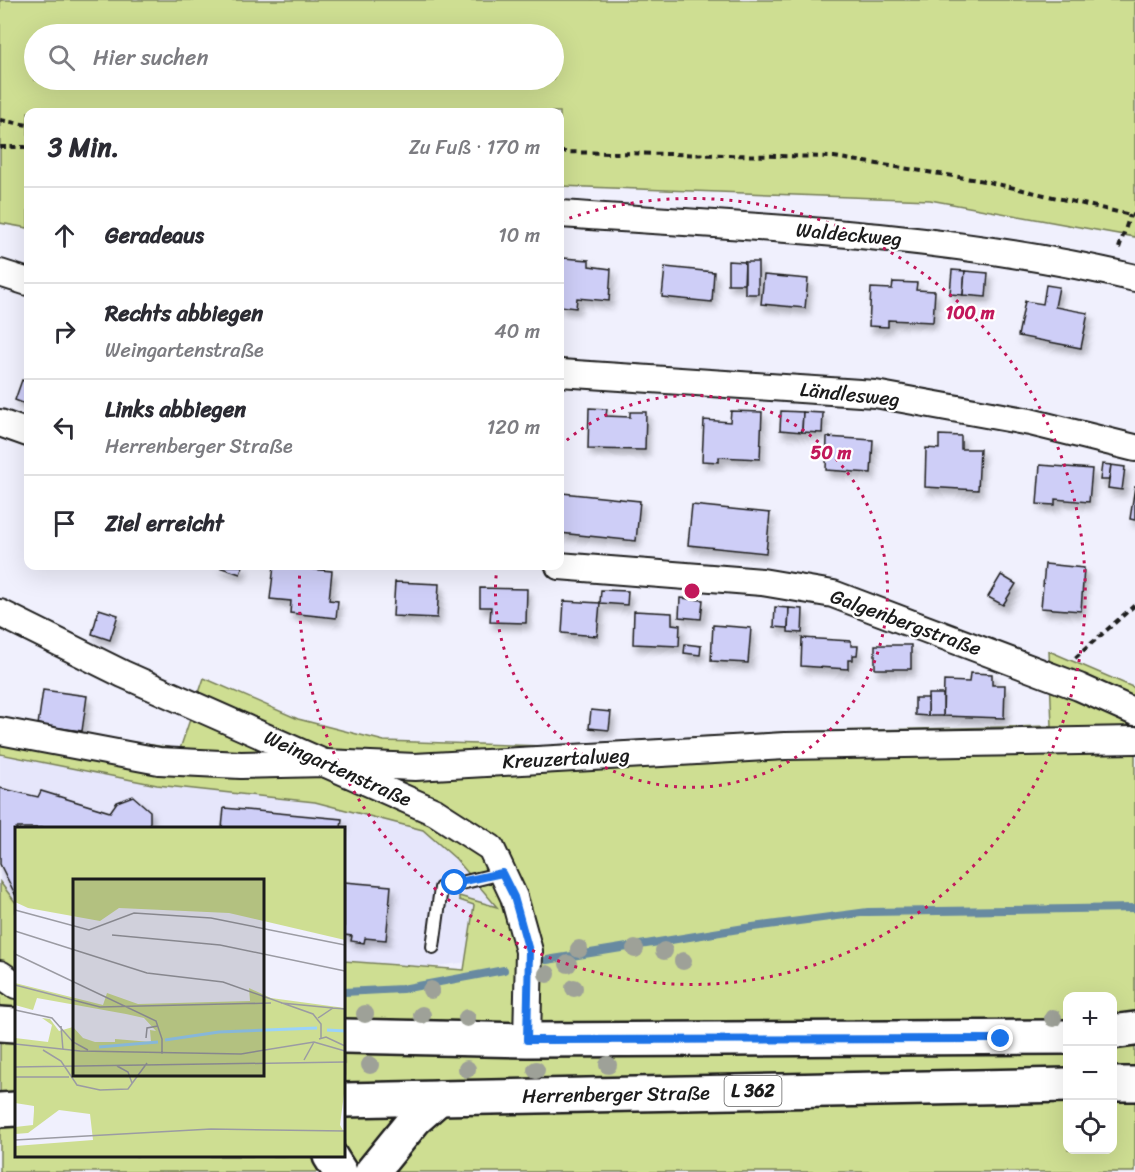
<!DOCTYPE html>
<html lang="de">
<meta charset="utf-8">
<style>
:root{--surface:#fff;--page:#f2f2f3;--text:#2b2b33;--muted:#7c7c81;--line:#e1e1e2}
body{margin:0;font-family:Sriracha,sans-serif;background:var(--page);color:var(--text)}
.controls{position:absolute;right:18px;bottom:18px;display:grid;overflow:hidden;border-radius:12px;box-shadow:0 6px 24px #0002}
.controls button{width:54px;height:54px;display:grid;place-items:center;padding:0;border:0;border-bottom:2px solid var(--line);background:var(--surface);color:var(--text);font:30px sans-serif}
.stop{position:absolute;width:18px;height:18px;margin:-14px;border:4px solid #1a73e8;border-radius:50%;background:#fff}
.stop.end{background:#1a73e8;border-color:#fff;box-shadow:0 2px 6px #0008}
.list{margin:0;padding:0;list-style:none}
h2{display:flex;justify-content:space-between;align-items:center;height:78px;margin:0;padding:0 24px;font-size:26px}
h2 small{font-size:20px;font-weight:400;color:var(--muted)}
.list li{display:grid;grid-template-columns:39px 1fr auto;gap:18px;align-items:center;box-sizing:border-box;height:96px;padding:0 24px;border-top:2px solid var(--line)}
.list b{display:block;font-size:22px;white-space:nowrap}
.list p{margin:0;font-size:20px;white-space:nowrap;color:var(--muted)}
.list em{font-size:20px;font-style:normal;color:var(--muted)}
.icon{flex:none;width:33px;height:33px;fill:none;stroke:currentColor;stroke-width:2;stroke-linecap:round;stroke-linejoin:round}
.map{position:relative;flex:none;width:1135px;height:1172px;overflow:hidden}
.search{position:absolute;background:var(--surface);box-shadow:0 6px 24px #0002;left:24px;top:24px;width:540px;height:66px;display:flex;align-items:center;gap:15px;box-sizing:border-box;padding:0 21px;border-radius:33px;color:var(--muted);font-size:22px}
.panel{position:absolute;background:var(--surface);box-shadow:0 6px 24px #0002;left:24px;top:108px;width:540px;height:462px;border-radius:12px}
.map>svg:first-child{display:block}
.built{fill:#e6e6fb}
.green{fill:#cede92;stroke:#757d57;stroke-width:1.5;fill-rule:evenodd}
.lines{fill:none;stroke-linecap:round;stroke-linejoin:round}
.stream{stroke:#688aa1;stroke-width:8}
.building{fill:#cecef7;stroke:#1c1c1c;stroke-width:1.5;filter:url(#shadow)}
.lane-casing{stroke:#1c1c1c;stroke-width:16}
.street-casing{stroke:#1c1c1c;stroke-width:30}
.secondary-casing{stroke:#1c1c1c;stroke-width:38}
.primary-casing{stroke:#1c1c1c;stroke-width:38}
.path{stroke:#1c1c1c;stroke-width:4;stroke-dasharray:6 4.5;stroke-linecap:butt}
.lane{stroke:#fff;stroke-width:12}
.street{stroke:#fff;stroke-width:26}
.secondary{stroke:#fff;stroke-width:33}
.primary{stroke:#fff;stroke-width:33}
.tree{fill:#9ea198}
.route{stroke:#1a73e8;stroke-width:8}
.ring{fill:none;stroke:#c2185b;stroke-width:3;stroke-dasharray:3 6}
.labels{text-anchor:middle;stroke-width:4.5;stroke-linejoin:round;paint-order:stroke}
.shield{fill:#fff;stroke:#606060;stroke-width:1.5}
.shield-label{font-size:18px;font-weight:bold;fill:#1c1c1c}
.street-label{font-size:20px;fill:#1c1c1c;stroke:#fff}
.inset-river{fill:none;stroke:#9bd3fa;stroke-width:3}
.inset-road{fill:none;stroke:#9b9ba3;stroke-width:1.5}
.view{fill:#1c1c1c;fill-opacity:0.15;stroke:#1c1c1c;stroke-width:3}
.inset-edge{fill:none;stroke:#1c1c1c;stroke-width:3}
.centre{fill:#c2185b;stroke:#fff;stroke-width:3}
.ring-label{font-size:18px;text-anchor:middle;font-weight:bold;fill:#c2185b;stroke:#fff;stroke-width:4.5;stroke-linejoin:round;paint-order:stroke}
</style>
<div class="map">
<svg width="1135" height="1172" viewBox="0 0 1135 1172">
<defs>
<filter id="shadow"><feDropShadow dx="3.5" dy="6" stdDeviation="3" flood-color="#0004"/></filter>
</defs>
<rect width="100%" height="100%" fill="#f0f0fd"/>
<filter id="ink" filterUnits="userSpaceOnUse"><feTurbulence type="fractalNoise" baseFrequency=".0167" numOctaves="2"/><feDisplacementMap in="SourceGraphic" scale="12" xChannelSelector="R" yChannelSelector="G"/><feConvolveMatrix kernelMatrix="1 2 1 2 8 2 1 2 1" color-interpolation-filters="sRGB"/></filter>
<g filter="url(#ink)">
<polygon class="built" points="0,754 157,785 315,802 423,830 455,859 498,908 484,960 344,978 344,828 16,828 16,951 0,936"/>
<g class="green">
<path d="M0,0H1135V237L930,200L560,186V112H28V228L0,223ZM554,34V80H34V34Z"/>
<path d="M1049,651L1135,688V1172H0V882L16,903V1156H344V961L464,970L474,905L459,900V896L497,907L456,859L423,830L315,802L157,785L0,754V723L180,749L204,678L298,719L384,741L544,746L784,732L1052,726ZM1068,996H1112V1150H1068Z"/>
</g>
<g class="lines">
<g class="stream">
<polyline points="547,960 745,928 868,912 1135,908"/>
<polyline points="344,992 402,989 504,970"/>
</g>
</g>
<g class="building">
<polygon points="563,258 589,260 589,266 611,269 609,301 577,298 576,308 560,306"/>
<polygon points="728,261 745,262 744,284 728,284"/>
<rect x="745" y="262" width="13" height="32"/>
<polygon points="665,267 714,272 712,302 662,297"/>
<polygon points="952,270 965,271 963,295 950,294"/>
<polygon points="965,271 988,273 986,297 963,295"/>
<polygon points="764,275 808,279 805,308 761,304"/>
<polygon points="893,282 917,283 916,290 935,291 933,322 888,320 888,327 869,326 871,288 892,289"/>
<polygon points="1046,285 1059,287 1055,307 1088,313 1081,348 1018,336 1025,301 1043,304"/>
<polygon points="22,380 28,383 28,405 15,400"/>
<polygon points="589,408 607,409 606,416 630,417 630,412 646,412 645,450 588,449"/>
<polygon points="731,411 762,412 760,459 719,457 719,462 702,461 704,420 730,422"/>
<polygon points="781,411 803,412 802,432 780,430"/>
<polygon points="803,412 823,413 822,433 802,432"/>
<polygon points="939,435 961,436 961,449 980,449 978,490 925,487 926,448 939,449"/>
<polygon points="827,437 873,440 871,473 826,470"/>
<polygon points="1102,464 1111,465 1109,480 1100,480"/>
<polygon points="1040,465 1092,469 1089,502 1055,499 1055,505 1037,504"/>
<polygon points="1111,465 1125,467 1122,490 1108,488"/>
<polygon points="1135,486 1135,520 1130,519"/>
<polygon points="562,493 640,501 636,541 560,533"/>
<polygon points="692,505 770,513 766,553 688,545"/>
<polygon points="1045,564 1084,568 1081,611 1041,608"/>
<polygon points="216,566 243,566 240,574"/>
<polygon points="274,566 332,571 329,600 338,601 336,618 290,613 291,601 270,599"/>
<polygon points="1001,575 1016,584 1003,605 988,597"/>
<polygon points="395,582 439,584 437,618 393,616"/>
<polygon points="480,588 527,589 526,623 490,622 491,607 480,607"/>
<polygon points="601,590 628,591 627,605 600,603"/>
<polygon points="680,598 703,600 701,619 679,617"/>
<polygon points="564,601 600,603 597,636 562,633"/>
<polygon points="775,607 789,608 788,628 774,627"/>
<polygon points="789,608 803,609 802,633 788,632"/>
<polygon points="99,609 118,615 110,640 92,634"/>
<polygon points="634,611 672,613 672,624 680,625 679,646 633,644"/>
<polygon points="713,625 751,628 748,663 711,661"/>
<polygon points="802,638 851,641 851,646 858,646 857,655 853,655 853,660 848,660 848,669 801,666"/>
<polygon points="685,644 701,646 700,655 684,653"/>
<rect x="875" y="645" width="36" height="24"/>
<polygon points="970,673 992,674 992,685 1005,685 1004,718 943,716 944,681 969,682"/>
<polygon points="43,690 87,696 82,731 38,725"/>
<rect x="928" y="694" width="15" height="22"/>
<polygon points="915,698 928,698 928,716 915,715"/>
<polygon points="591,710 611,712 609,730 589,728"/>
<polygon points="0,788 38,797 41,791 110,812 117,802 133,796 150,811 150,822 147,828 16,828 16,896 0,864"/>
<polygon points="224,808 342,819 341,828 222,828"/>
<polygon points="344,882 391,886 386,940 365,938 364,943 351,941 352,936 344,935"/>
</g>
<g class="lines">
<g class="lane-casing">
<polyline id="lane" points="433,947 441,888 502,873"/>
</g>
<g class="street-casing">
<g id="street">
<path d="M560,214C752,227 946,233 1135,278"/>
<polyline points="0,273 28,282"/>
<polyline points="560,373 875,394 1030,422 1135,448"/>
<polyline points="0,423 28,433"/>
<polyline points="559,566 762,582 833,594 1079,687 1135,712"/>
<polyline points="0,613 123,674 435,812 491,848 514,897 529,951 527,1040"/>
<polyline points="0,731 159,761 241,765 326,763 415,767 785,746 1135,740"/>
<polyline points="0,974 16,985"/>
</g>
</g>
<g class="secondary-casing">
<g id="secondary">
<polyline points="344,1100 439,1098"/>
<polyline points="0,1110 16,1109"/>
<polyline points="330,1156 340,1172"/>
<polyline points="372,1172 415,1119 439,1098"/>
</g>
</g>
<g class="primary-casing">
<g id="primary">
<polyline points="0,1024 16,1025"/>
<polyline points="1112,1032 1135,1029"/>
<polyline points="344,1036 527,1040 1068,1037"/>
<polyline points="1112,1084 1135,1084"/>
<polyline points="439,1098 1068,1085"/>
</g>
</g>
<g class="path">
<polyline points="0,120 28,125"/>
<polyline points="0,147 26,147 28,144"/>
<polyline points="560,152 834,157 984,181 1135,216"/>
<polyline points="1119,248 1130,215"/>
<polyline points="1075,658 1135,605"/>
</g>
<use href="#lane" class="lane"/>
<use href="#street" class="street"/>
<use href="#secondary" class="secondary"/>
<use href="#primary" class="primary"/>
</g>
<g class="tree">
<circle cx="579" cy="949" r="9"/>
<circle cx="635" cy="949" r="9"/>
<circle cx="664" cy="951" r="9"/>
<circle cx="683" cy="961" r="9"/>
<circle cx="568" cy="964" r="9"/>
<circle cx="547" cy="974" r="9"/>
<circle cx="574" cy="988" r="9"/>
<circle cx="431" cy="990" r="9"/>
<circle cx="365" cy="1014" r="9"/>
<circle cx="422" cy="1015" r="9"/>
<circle cx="467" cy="1018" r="9"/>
<circle cx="1053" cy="1018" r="9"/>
<circle cx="370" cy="1065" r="9"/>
<circle cx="608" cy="1065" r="9"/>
<circle cx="467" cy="1069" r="9"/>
<circle cx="536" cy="1070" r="9"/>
</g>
</g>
<g class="lines" filter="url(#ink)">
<polyline class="route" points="455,883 502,873 514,897 529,951 527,1040 1001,1039"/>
</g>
<g class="ring">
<path d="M560 446A196 196 0 1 1 497 567"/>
<path d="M561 221A393 393 0 1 1 300 567"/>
</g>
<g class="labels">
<rect class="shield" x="724.5" y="1076" width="57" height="30" rx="4.5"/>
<g class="shield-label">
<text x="753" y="1097">L 362</text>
</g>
<g class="street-label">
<text transform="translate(849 234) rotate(5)" y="7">Waldeckweg</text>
<text transform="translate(850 394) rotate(6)" y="7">Ländlesweg</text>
<text transform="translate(906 622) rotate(20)" y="7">Galgenbergstraße</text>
<text transform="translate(566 758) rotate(-3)" y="7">Kreuzertalweg</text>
<text transform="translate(338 768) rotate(24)" y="7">Weingartenstraße</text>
<text transform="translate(616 1094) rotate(-1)" y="7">Herrenberger Straße</text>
</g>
</g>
<g transform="translate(15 827)">
<rect width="330" height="330" fill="#f0f0fd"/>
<path d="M0,0H330V113L214,86L104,81L85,94L13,81L0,75ZM0,156L88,178L92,166L123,177L235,174L234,161L256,171L330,181V259L325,298L330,307V330H0V319L78,313L75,287L44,283L13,306L0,307V300L18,298L19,284V279L0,276V211L33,215L37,198L27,191L35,192L44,204L58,200L68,211L80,215H100V212L136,215L135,203L141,204L129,191L111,187L22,171L18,183L0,178Z" fill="#cede92"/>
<path class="inset-river" d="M312,203L330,204M150,213L204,205L302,201M84,220L143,215"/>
<path class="inset-road" d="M0,83L74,103L119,86L196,91L330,118M0,104L132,146L208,155L298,187L306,197V211M97,108L205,118L330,144M0,127L141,194L147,212V227M0,158L85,180L256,176M266,176L318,181M0,183L37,191L58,215L73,223M303,191L318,181L330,182M46,199L48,223M131,211L132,201L143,199M304,212L311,210L330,219M0,217L65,224L226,227L299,215L330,224M28,223L46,234L62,258L85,263L113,262L132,236M289,233L299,215M102,239L113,245L117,256M0,240L330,235M0,250H54M0,313L196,302L330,304"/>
<path class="view" d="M58,52H249V249H58Z"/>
<rect width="330" height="330" class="inset-edge"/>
</g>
<circle cx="692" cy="591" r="9" class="centre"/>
<g class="ring-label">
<text x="970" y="319">100 m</text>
<text x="831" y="459">50 m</text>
</g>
</svg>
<div class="controls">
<button>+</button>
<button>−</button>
<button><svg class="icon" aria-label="locate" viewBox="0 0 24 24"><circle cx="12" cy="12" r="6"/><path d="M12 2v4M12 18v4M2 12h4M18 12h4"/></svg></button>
</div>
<div class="stop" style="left:455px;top:883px"></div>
<div class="stop end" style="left:1001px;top:1039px"></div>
<div class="search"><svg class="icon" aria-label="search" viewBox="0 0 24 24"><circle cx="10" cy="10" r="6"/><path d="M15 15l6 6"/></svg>Hier suchen</div>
<section class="panel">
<h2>3 Min.<small>Zu Fuß · 170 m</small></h2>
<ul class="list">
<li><svg class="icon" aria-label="ahead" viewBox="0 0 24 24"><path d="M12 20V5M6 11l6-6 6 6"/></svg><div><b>Geradeaus</b></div><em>10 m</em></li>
<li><svg class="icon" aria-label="right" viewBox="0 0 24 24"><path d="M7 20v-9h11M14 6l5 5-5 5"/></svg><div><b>Rechts abbiegen</b><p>Weingartenstraße</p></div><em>40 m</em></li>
<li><svg class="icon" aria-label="left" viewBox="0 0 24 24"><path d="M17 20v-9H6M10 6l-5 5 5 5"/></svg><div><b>Links abbiegen</b><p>Herrenberger Straße</p></div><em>120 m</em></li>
<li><svg class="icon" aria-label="arrive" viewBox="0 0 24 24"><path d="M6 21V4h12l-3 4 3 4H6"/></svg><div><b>Ziel erreicht</b></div></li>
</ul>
</section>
</div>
